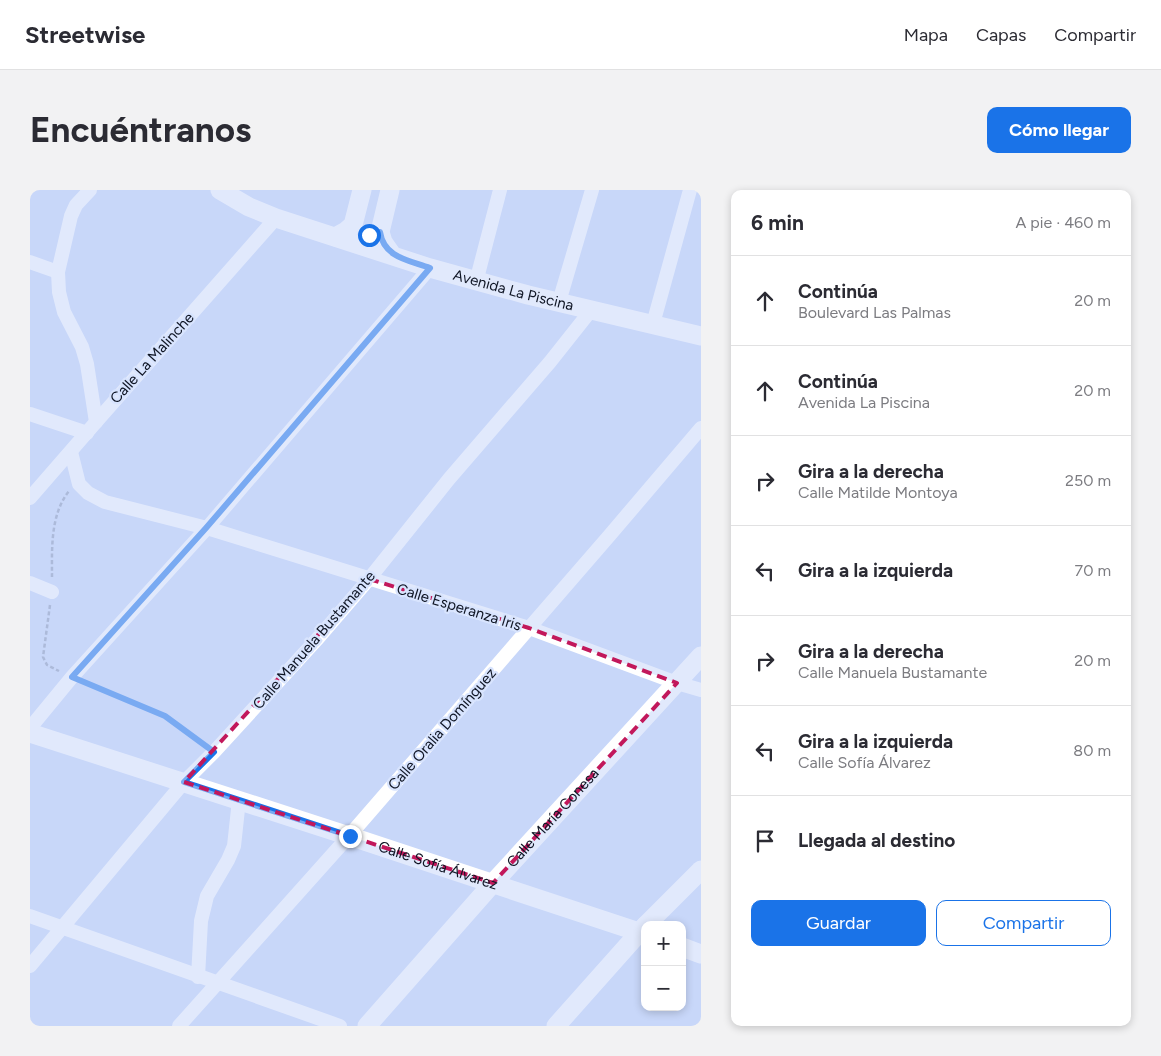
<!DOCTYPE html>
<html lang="es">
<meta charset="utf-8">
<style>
:root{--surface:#fff;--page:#f2f2f3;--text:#2b2b33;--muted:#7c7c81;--line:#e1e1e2;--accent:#1a73e8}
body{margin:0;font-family:Figtree,sans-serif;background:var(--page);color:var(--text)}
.controls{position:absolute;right:15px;bottom:15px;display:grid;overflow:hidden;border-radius:10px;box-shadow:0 2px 8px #0003}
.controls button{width:45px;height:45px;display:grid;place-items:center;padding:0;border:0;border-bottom:1px solid var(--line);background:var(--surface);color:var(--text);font:25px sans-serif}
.stop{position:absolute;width:15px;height:15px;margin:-11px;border:4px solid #1a73e8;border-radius:50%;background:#fff}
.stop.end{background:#1a73e8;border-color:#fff;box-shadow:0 1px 5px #0008}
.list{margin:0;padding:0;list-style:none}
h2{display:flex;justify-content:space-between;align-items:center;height:65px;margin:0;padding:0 20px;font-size:21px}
h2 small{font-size:16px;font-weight:400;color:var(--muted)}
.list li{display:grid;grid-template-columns:32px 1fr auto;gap:15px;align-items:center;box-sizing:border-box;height:90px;padding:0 20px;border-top:1px solid var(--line)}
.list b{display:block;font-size:19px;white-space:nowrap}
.list p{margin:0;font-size:16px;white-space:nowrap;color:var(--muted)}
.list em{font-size:16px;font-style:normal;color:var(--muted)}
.actions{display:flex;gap:10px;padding:15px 20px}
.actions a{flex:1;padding:11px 0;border:1px solid var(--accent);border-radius:10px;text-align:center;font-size:18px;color:var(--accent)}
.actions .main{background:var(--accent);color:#fff}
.icon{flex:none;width:28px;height:28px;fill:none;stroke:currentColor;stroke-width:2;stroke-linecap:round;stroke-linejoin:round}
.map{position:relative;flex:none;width:671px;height:836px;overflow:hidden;border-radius:10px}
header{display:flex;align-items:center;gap:30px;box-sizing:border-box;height:70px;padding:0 25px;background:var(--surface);border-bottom:1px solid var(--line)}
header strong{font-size:24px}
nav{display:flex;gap:28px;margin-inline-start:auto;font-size:18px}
.intro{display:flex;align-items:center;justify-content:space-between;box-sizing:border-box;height:120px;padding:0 30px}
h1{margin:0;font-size:35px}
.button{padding:12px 22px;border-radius:10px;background:var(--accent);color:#fff;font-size:18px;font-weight:700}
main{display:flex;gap:30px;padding:0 30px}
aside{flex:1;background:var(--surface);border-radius:10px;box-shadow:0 2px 8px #0003}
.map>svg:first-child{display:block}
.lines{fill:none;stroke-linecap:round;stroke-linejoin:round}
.path{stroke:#8b97b3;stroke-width:2.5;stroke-dasharray:4 2.5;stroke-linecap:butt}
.street{stroke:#fff;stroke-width:14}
.secondary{stroke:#fff;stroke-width:19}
.route{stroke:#1a73e8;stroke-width:6}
.marked{fill:none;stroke:#c2185b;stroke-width:4;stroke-dasharray:10 6;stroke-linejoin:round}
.labels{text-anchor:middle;stroke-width:4.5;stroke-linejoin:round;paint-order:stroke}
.street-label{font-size:15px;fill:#0f1524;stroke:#d8e4fe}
</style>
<header>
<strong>Streetwise</strong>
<nav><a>Mapa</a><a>Capas</a><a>Compartir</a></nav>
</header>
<div class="intro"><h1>Encuéntranos</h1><a class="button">Cómo llegar</a></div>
<main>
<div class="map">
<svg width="671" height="836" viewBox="0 0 671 836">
<rect width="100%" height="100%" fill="#c8d7f9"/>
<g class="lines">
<g class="path">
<path d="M22,387C22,359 20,325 39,301"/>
<polyline points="20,415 13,467 17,475 29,481"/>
<polyline points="54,492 135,526 173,554"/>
</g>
<g class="street">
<polyline points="60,0 46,15 41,26 28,82 29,102 34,122 52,157 57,174 66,232"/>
<polyline points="0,72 28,82"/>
<polyline points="446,92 470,0"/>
<polyline points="529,112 562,0"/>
<polyline points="623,134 660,0"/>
<polyline points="0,224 57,243"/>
<polyline points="41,262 49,294 58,303 75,312 177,338 499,438 647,493 671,500"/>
<polyline points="0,308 66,232 246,28"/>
<polyline points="0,393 22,402"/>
<polyline points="0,538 42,487 177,338 400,78"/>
<polyline points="0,726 310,836"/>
<polyline points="0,776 154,592 184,562 289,447 339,389 419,289 520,172 562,119"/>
<polyline points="168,787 171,731 177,706 198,670 204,656 209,610"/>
<polyline points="149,836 319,646 579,346 671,238"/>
</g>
<g class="secondary">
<path id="s1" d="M190,0L219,17L246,28L400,78L498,105L671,146"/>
<polyline points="360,0 350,42 353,52 362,65"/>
<polyline points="305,47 316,41 323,35 332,0"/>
<path id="s2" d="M0,543L319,646L615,744"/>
<polyline points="616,735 671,680"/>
<polyline points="652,757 671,764"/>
<path id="s3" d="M337,836L463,693L671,466"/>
<polyline points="526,836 615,736"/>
</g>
</g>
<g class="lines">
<path class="route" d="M320,646L154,592L184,562L135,526L42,487L176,338L400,78C379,70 354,68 350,42L339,45"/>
</g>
<path d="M0 0H671V836H0ZM339,389L499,438L647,493L463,693L154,592Z" fill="#c8d7f9" fill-opacity=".55" fill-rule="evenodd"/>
<path class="marked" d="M339,389L499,438L647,493L463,693L154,592Z"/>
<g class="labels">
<g class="street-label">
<text dy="5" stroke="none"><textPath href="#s1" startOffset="311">Avenida La Piscina</textPath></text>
<text transform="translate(122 168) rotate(-48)" y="5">Calle La Malinche</text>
<text transform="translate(429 417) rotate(17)" y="5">Calle Esperanza Iris</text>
<text transform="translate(284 450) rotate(-49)" y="5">Calle Manuela Bustamante</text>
<text transform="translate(412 539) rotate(-49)" y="5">Calle Oralia Domínguez</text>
<text dy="5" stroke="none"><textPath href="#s3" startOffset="279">Calle María Conesa</textPath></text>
<text dy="5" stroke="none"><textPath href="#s2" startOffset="429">Calle Sofía Álvarez</textPath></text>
</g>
</g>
</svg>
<div class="controls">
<button>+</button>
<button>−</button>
</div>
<div class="stop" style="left:339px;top:45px"></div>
<div class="stop end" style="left:320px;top:646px"></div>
</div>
<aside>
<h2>6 min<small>A pie · 460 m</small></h2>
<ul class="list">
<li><svg class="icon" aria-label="ahead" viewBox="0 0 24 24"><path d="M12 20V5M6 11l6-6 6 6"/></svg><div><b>Continúa</b><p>Boulevard Las Palmas</p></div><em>20 m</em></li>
<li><svg class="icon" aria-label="ahead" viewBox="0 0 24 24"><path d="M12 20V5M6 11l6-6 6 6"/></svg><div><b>Continúa</b><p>Avenida La Piscina</p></div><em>20 m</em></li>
<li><svg class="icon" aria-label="right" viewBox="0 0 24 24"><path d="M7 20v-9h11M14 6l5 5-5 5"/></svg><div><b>Gira a la derecha</b><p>Calle Matilde Montoya</p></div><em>250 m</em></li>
<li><svg class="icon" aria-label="left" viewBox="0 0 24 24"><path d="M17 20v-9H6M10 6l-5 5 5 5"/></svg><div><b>Gira a la izquierda</b></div><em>70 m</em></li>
<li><svg class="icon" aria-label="right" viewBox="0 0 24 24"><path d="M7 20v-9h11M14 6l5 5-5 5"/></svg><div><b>Gira a la derecha</b><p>Calle Manuela Bustamante</p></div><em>20 m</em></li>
<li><svg class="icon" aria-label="left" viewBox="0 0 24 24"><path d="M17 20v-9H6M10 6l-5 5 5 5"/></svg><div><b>Gira a la izquierda</b><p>Calle Sofía Álvarez</p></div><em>80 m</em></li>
<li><svg class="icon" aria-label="arrive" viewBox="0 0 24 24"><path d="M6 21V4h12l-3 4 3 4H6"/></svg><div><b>Llegada al destino</b></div></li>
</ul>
<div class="actions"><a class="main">Guardar</a><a>Compartir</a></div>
</aside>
</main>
